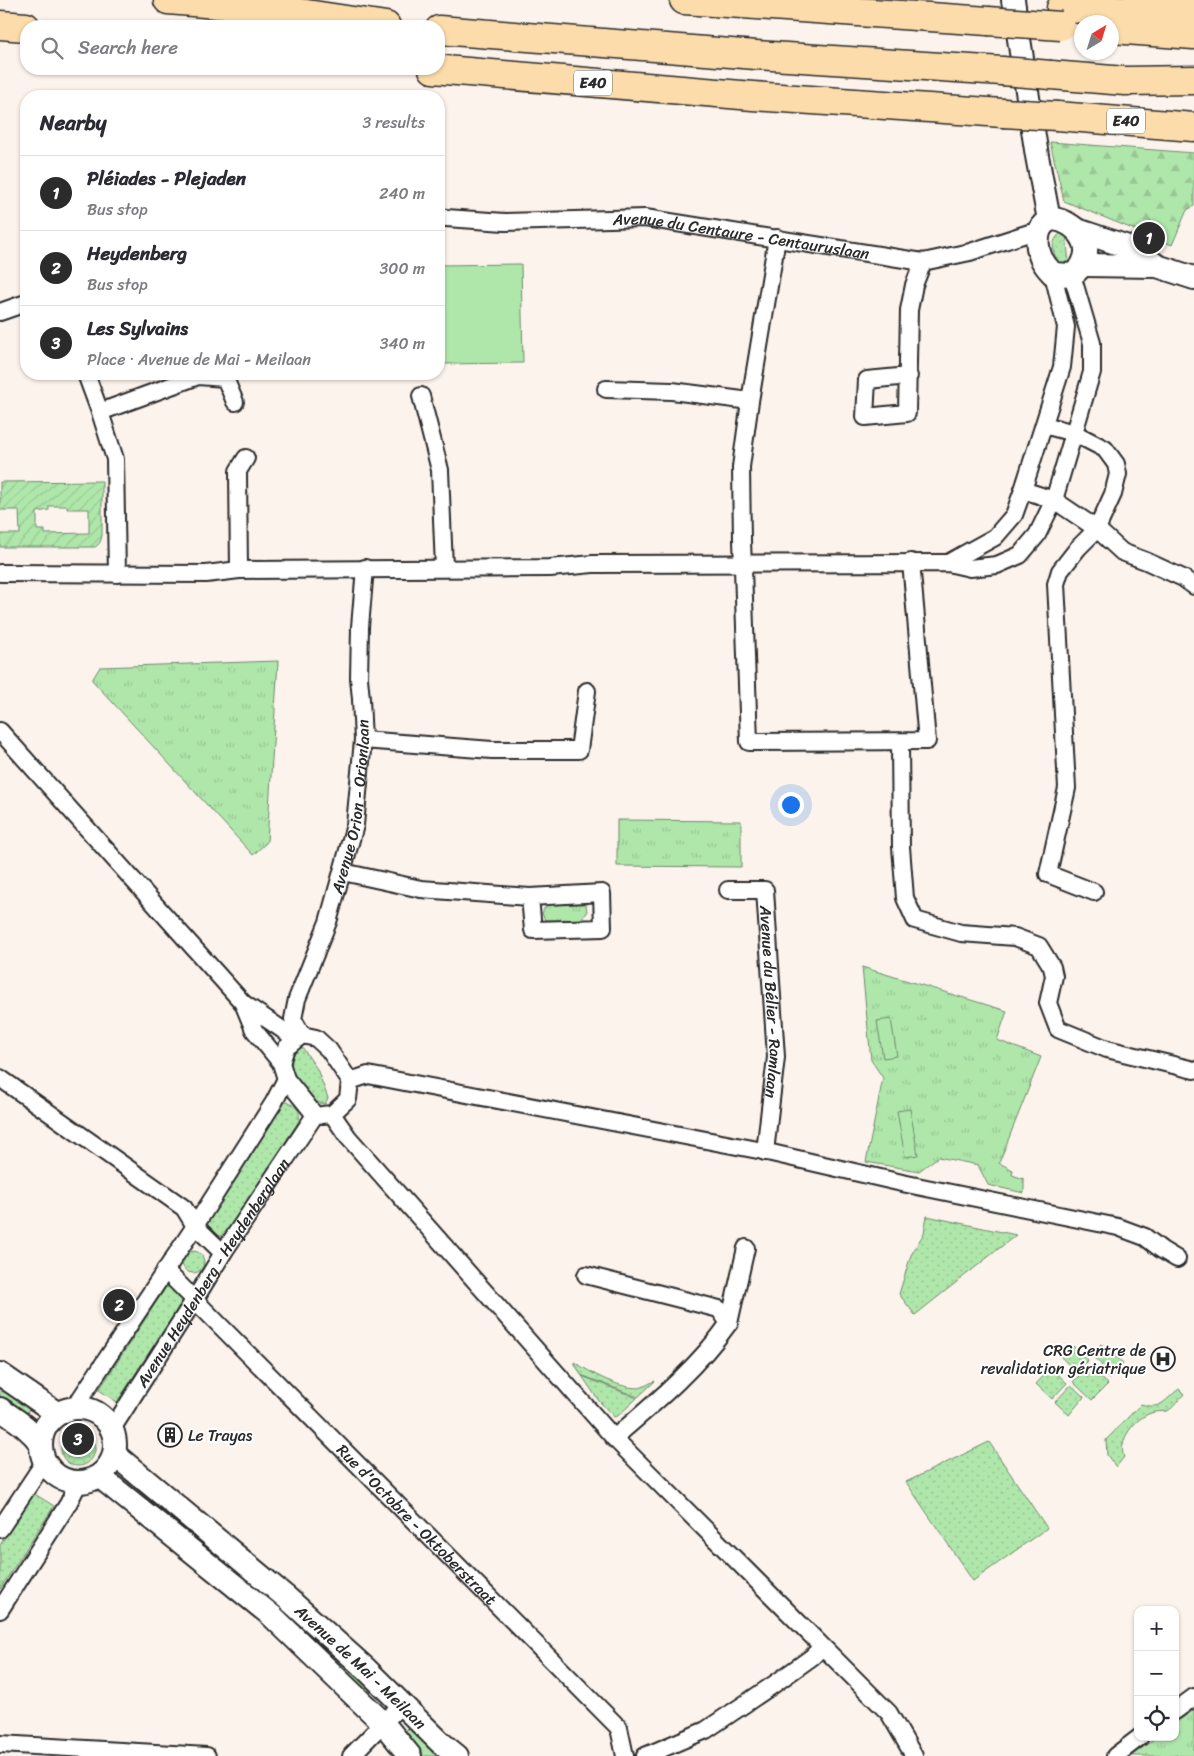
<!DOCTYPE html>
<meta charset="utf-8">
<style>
:root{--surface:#fff;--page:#f2f2f3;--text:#2b2b33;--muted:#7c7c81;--line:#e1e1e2;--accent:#2b2b2b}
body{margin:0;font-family:Sriracha,sans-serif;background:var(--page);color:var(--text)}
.controls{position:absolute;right:15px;bottom:15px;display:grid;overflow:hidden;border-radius:10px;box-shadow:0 1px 4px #0004}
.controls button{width:45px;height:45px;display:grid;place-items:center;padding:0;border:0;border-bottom:1px solid var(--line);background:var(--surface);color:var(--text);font:25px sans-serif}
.compass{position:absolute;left:1074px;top:15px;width:45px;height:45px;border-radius:50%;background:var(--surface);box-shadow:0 1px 4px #0004;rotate:38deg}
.you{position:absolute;left:790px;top:804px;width:18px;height:18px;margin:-12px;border:4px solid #fff;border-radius:50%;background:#1a73e8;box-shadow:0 0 0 8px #1a73e833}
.badge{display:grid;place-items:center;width:32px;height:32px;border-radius:50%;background:var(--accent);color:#fff;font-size:16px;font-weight:700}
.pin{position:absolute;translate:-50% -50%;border:2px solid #fff;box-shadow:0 1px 5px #0006}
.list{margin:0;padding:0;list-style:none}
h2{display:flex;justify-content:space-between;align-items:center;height:65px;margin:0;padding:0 20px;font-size:21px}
h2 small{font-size:16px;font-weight:400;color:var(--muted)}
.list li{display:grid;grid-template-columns:32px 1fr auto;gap:15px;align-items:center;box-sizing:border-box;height:75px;padding:0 20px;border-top:1px solid var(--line)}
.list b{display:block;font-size:19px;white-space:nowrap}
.list p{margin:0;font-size:16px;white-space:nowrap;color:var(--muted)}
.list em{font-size:16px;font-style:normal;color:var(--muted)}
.icon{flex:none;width:28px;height:28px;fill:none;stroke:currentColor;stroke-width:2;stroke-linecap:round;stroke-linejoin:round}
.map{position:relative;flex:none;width:1194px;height:1756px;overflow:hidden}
.search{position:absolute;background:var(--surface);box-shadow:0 1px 4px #0004;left:20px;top:20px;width:425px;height:55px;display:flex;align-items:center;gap:12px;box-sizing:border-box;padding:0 18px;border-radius:20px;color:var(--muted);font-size:19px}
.panel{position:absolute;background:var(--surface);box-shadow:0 1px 4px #0004;left:20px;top:90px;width:425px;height:290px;border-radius:20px}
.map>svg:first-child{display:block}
.grass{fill:url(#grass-dots);stroke:#6d896b}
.forest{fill:url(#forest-firs);stroke:#6d896b}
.park{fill:url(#park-tufts);stroke:#6d896b}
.garden{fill:url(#garden-furrows);stroke:#6d896b;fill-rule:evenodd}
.pitch{fill:#afe7ab;stroke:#6d896b}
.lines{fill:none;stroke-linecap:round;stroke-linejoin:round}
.street-casing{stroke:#2b2b2b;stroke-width:20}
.secondary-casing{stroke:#2b2b2b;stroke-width:26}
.highway-casing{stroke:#2b2b2b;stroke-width:31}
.street{stroke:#fff;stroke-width:16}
.secondary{stroke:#fff;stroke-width:22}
.highway{stroke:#fcdcab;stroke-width:28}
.highway-bridge-casing{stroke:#2b2b2b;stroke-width:31;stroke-linecap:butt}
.highway-bridge{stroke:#fcdcab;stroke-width:28}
.labels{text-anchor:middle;stroke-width:4;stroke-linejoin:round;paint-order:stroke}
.shield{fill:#fff;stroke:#6b6b6b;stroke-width:1}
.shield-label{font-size:15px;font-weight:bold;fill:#2b2b2b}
.street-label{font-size:16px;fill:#2b2b2b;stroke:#fff}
.poi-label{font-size:16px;fill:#2b2b2b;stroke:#fff;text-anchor:end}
</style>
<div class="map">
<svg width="1194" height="1756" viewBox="0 0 1194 1756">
<defs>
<pattern id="grass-dots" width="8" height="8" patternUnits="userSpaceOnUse" patternTransform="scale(1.25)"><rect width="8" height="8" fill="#afe7ab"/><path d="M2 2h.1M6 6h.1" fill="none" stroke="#97c693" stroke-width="1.8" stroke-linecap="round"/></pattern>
<pattern id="forest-firs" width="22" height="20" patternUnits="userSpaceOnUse" patternTransform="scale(1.25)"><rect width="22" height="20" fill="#afe7ab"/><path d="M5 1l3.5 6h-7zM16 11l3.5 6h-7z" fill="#97c693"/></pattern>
<pattern id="park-tufts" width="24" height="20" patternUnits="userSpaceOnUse" patternTransform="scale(1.25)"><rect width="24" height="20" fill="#afe7ab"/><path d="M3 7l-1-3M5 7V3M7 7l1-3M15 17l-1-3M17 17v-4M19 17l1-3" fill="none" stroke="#97c693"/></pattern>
<pattern id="garden-furrows" width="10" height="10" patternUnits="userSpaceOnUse" patternTransform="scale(1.25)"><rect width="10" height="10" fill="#afe7ab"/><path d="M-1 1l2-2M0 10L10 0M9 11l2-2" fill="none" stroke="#97c693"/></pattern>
</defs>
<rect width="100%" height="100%" fill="#fcf3ec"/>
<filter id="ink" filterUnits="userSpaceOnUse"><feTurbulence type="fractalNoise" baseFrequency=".02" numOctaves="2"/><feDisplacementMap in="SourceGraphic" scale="10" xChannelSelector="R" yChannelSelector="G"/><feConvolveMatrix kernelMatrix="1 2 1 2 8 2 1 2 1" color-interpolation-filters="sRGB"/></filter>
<g filter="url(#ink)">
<g class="grass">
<path d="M1061,233H1066L1069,264L1059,263C1052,253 1050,241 1061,233Z"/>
<path d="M302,1047L317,1069L328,1098L325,1104C301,1102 291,1074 290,1053L294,1049Z"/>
<path d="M287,1102C297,1106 303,1113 297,1124L228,1231L219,1237C211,1235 208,1232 205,1223L280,1104Z"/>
<polygon points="927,1216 1016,1235 915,1315 899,1294 911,1255 924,1233"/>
<circle cx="193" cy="1262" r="11"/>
<polygon points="168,1284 186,1296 117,1402 99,1390"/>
<polygon points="1101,1344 1123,1363 1109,1379 1099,1370 1102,1365 1091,1355"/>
<polygon points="1073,1346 1088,1360 1076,1372 1061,1357"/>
<path d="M574,1362C592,1373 615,1387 637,1388C643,1388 649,1383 655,1381L638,1397L581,1375Z"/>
<polygon points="1088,1366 1108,1384 1092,1400 1073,1382"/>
<polygon points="1051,1368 1067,1383 1052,1399 1036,1384"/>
<polygon points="582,1376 637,1398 619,1415 614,1417 599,1401"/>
<polygon points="1071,1385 1084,1397 1069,1415 1055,1402"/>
<polygon points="0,1388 30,1407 24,1419 0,1404"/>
<path d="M1179,1389L1184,1394C1179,1399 1173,1409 1167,1411C1162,1412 1156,1411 1151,1413C1135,1418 1117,1441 1124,1457L1116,1467L1107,1455L1106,1440L1141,1404C1162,1411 1165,1399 1179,1389Z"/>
<circle cx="78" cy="1449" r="17"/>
<polygon points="989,1442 1047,1528 973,1581 906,1482"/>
<polygon points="131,1472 269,1591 262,1602 120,1484"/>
<polygon points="33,1493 54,1506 0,1589 0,1545"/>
<polygon points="293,1614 371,1688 364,1695 286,1621"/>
<polygon points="411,1727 449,1756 419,1756 405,1733 407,1729"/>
</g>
<polygon class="forest" points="1050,142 1194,153 1194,206 1187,210 1172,245 1064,201"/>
<g class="park">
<polygon points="278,661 267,842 253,855 92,680 100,667"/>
<polygon points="617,820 741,821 741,867 617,866"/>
<polygon points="547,903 586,904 587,913 578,921 545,920 542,913"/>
<polygon points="862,967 1007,1011 997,1040 1041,1057 999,1163 1013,1170 1012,1175 1024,1179 1024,1193 988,1185 978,1165 938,1157 919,1171 866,1162 883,1078 871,1060"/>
<polygon points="1194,1710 1194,1756 1131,1756 1157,1737 1175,1737 1175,1723"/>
</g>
<path class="garden" d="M102,481V535C101,541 100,544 95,547H0V534H20L19,510H0V482ZM49,506H67V509H89V533L45,534V530H37V512L49,510Z"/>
<g class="pitch">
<polygon points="521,264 523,363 439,364 439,265"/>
<polygon points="891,1019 897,1056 883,1058 877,1021"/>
<polygon points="910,1109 918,1155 905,1157 897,1111"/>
</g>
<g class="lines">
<g class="street-casing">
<g id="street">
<path id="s1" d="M439,216L446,218L505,222L645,218L923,262L970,252L1029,233L1039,232"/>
<polyline points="777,238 750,401 741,467 742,540 749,742 927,741 911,562"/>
<polyline points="0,312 26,303"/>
<polyline points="86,374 100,412 115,459 117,574"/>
<polyline points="909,376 867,380 865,417 907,413 909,310 914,285 923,262"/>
<polyline points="606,389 672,391 750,401"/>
<polyline points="421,396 440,470 444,568"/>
<polyline points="100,412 198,376 225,378 235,402"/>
<polyline points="1044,425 1074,433 1105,449 1116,464 1118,474 1113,494 1097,529 1078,548 1060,571 1056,584 1067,788 1048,874 1094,892"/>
<polyline points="1023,490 1054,500 1097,529 1122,552 1146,561 1183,578 1194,586"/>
<polyline points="948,563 995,537 1014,515 1023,490 1062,367 1066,327 1053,274"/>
<polyline points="239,570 238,471 246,458"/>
<polyline points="0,573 206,574 239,570 550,568 593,564 948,563 970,568 997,565 1020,555 1037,535 1054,500 1092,372 1092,343 1072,275"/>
<polyline points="0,731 243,1003 296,1039"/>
<polyline points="363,740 492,750 579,750 587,691"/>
<polyline points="900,743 901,847 905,898 915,920 961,933 1015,937 1039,946 1052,967 1054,976 1048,1003 1058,1029 1107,1049 1194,1070"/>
<polyline points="343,872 421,889 530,897 533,930 603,928 602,893 530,897"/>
<path id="s2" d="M728,890H765L776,1057L765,1152"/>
<polyline points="243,1003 254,1030 281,1063 286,1079 315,1115"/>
<path id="s3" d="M302,1035L293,1019L297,999L328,922L355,825L363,740L361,699L359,678L360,627L365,568"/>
<polyline points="281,1063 286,1048 302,1035 316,1038 329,1050 350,1081 348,1099 332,1114 322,1115"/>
<polyline points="0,1078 184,1208 195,1226 223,1253"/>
<polyline points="350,1081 368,1075 763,1151 902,1183 1118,1227 1145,1237 1162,1250 1177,1259"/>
<polyline points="332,1114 348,1137 614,1438 889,1713 914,1756"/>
<path id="s4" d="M165,1270L619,1728L625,1756"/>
<path d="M586,1275L719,1309L729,1323C698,1367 655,1403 614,1438"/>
<polyline points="729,1323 746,1248"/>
<polyline points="74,1408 195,1226 274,1102 286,1079"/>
<path id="s5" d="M112,1429L195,1299L223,1253L315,1115"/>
<polyline points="0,1529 45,1461"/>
<polyline points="0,1610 68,1504 79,1482"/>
<polyline points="1175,1711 1194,1697"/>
<polyline points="0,1744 207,1756"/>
<polyline points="351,1756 401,1705"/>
<polyline points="645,1756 706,1730 773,1685 812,1657 822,1647"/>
<polyline points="1115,1756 1140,1737"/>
</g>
</g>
<g class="secondary-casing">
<g id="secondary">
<polyline points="1013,0 1037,156 1049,220"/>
<path d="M1054,219C1074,222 1094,242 1083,263C1081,268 1076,272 1072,275L1053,274C1048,269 1044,264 1041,258C1035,244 1036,221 1054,219Z"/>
<polyline points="1077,230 1134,249 1157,266 1194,278"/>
<polyline points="1083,265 1157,266"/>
<polyline points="0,1374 58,1414"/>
<circle cx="78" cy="1445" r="37"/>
<path d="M0,1409C16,1420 30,1428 41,1444"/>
<path id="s6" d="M114,1454L287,1598L366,1669L441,1743L457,1756"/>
<polyline points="99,1476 272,1616 383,1723 410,1756"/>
</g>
</g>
<g class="highway-casing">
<g id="highway">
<polyline points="168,0 267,8 386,26"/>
<polyline points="684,0 988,21"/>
<polyline points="1061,8 1194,13"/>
<polyline points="0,25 26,27"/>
<polyline points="1112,29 1194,35"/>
<polyline points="439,30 756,55 1002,71"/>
<polyline points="433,69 753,96 1003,113"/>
<polyline points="1051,75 1125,81 1194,80"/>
<polyline points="1057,116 1194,127"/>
</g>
</g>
<use href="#street" class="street"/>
<use href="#secondary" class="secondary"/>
<use href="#highway" class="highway"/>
<g class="highway-bridge-casing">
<g id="highway-bridge">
<polyline points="988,21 1061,26"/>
<polyline points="1002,71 1051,75"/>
<polyline points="1003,113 1057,116"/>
</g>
</g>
<use href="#highway-bridge" class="highway-bridge"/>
</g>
</g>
<defs>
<g id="hospital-ring" transform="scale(1.25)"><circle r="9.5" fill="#fff" stroke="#2b2b2b" stroke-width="1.5"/><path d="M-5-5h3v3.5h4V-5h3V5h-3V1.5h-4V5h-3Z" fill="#2b2b2b"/></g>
<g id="building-ring" transform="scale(1.25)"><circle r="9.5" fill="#fff" stroke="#2b2b2b" stroke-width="1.5"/><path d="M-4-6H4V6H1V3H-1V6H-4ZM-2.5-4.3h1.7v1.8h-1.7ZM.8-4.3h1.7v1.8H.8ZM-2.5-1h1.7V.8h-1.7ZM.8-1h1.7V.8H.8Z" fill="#2b2b2b"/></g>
</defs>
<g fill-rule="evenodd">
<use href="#hospital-ring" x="1163" y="1359"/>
<use href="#building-ring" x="170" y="1435"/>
</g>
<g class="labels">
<g class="shield">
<rect x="574" y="70.5" width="38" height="25" rx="4"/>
<rect x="1107" y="108.5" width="38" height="25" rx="4"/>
</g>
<g class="shield-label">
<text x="593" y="88">E40</text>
<text x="1126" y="126">E40</text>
</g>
<g class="street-label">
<text dy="6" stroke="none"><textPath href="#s1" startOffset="304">Avenue du Centaure - Centauruslaan</textPath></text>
<text dy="6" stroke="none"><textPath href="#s3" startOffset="240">Avenue Orion - Orionlaan</textPath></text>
<text dy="6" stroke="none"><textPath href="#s2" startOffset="149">Avenue du Bélier - Ramlaan</textPath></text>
<text dy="6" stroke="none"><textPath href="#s5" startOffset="186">Avenue Heydenberg - Heydenberglaan</textPath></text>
<text dy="6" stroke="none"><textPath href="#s4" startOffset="358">Rue d'Octobre - Oktoberstraat</textPath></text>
<text dy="6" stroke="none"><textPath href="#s6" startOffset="326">Avenue de Mai - Meilaan</textPath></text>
</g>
<g class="poi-label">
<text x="1146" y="1356">CRG Centre de<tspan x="1146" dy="18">revalidation gériatrique</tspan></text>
<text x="188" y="1441" text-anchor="start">Le Trayas</text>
</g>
</g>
</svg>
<div class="controls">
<button>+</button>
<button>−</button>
<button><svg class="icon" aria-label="locate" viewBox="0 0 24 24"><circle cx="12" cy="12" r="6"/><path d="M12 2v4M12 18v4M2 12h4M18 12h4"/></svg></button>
</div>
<svg class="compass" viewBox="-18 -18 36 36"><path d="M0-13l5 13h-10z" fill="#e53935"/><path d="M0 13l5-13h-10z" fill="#7c7c81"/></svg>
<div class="you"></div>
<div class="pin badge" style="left:1149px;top:238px">1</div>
<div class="pin badge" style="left:119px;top:1305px">2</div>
<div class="pin badge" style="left:78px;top:1439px">3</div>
<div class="search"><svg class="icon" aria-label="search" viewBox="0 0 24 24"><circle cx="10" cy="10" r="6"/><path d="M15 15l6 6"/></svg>Search here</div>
<section class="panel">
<h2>Nearby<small>3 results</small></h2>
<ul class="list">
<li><span class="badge">1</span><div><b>Pléiades - Plejaden</b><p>Bus stop</p></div><em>240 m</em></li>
<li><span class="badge">2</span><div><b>Heydenberg</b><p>Bus stop</p></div><em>300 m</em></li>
<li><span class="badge">3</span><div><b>Les Sylvains</b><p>Place · Avenue de Mai - Meilaan</p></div><em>340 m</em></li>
</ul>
</section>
</div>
